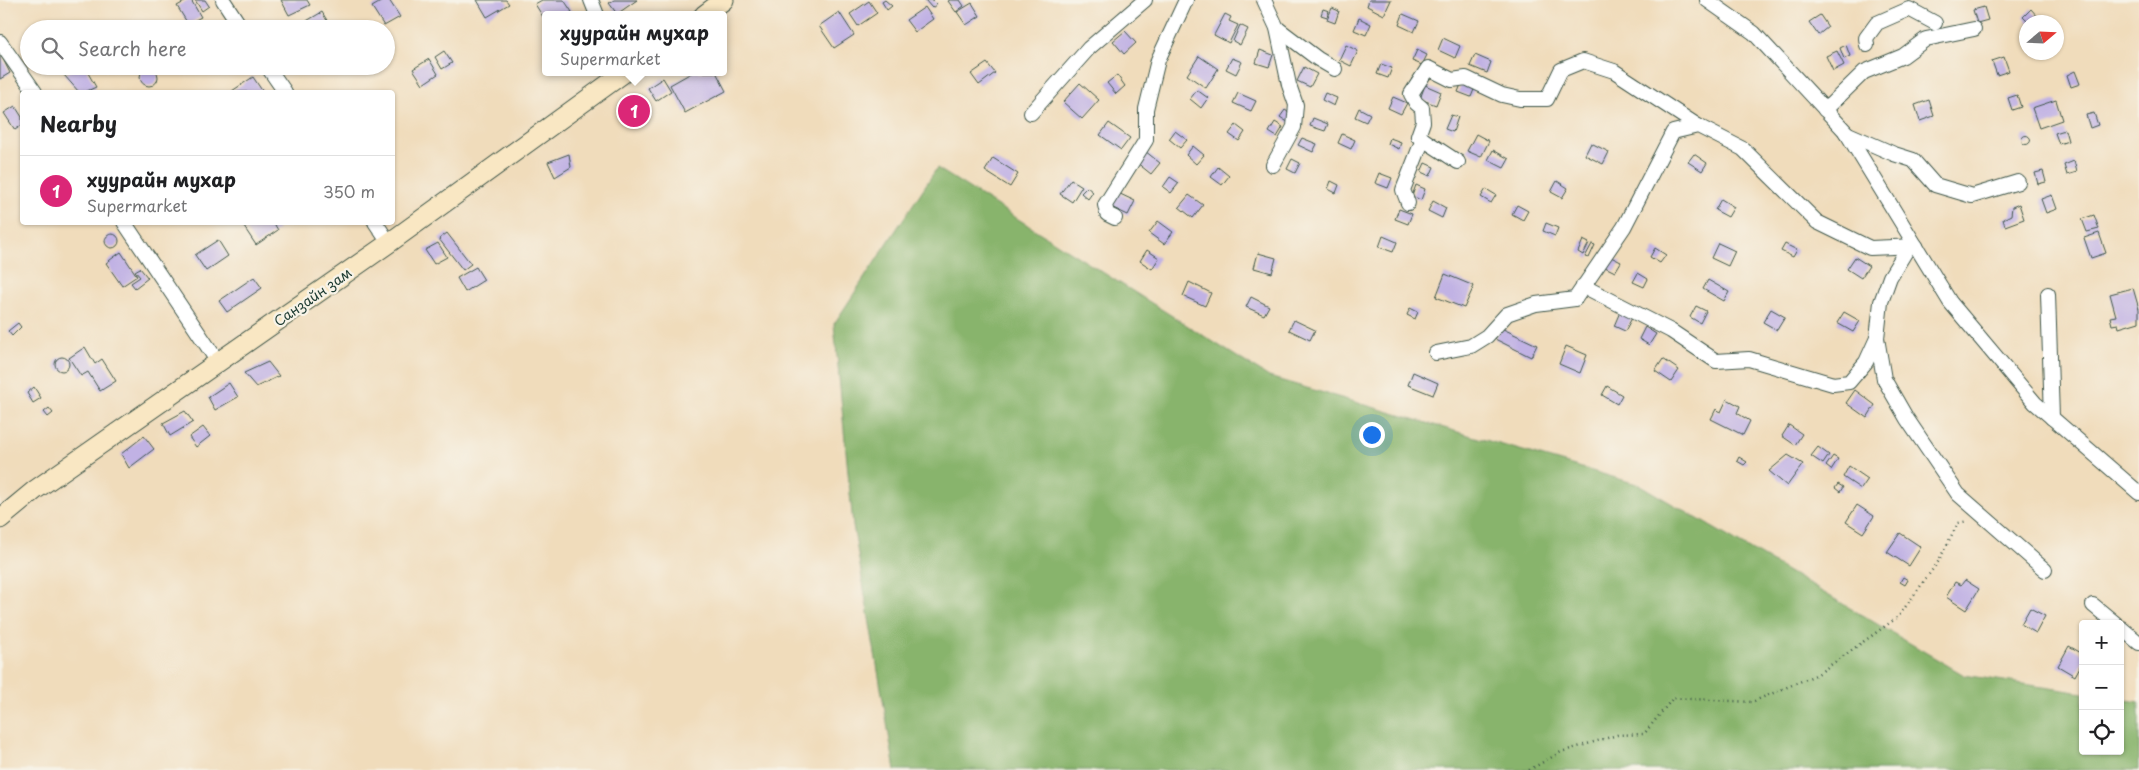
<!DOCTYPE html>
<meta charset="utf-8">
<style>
:root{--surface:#fff;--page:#f2f2f2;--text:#202124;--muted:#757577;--line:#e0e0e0;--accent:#db2777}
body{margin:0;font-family:"Playpen Sans",sans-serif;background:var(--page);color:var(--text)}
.controls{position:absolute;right:15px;bottom:15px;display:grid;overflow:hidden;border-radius:5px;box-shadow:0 1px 4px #0004}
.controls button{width:45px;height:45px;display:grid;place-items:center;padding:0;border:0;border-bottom:1px solid var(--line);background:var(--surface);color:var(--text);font:25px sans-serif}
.compass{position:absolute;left:2019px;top:15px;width:45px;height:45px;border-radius:50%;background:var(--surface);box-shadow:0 1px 4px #0004;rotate:71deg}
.you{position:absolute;left:1371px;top:434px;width:18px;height:18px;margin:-12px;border:4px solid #fff;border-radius:50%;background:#1a73e8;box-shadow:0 0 0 8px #1a73e833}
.badge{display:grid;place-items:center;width:32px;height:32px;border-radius:50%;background:var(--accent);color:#fff;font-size:16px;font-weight:700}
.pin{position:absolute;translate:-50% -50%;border:2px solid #fff;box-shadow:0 1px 5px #0006}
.popup{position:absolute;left:542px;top:11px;width:185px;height:65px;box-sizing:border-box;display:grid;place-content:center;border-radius:5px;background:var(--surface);filter:drop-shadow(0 1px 4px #0005);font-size:16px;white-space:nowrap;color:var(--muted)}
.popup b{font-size:19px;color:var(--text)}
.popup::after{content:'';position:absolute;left:50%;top:100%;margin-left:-10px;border:10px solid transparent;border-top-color:var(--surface)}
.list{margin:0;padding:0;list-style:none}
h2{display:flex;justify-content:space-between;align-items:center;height:65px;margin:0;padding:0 20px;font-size:21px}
h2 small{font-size:16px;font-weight:400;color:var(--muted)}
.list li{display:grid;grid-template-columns:32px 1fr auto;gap:15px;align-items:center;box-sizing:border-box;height:70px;padding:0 20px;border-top:1px solid var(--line)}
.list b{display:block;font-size:19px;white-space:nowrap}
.list p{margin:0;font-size:16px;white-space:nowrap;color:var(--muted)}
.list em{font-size:16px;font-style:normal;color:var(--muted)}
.icon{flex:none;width:28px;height:28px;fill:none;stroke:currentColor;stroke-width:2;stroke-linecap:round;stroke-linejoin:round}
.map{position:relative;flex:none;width:2139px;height:770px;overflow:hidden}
.search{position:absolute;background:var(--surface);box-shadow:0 1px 4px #0004;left:20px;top:20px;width:375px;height:55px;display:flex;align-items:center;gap:12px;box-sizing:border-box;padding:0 18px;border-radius:28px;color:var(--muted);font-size:19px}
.panel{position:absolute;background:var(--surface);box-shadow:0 1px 4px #0004;left:20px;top:90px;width:375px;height:135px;border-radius:5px}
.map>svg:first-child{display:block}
.forest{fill:#88b46c;stroke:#547850}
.building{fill:#c1b2e4}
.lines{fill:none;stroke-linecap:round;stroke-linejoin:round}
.street-casing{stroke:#3e5548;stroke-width:16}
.secondary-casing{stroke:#3e5548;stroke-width:21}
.path{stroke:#3e5548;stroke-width:2.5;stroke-dasharray:1 4;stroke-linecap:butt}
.street{stroke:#fff;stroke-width:14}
.secondary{stroke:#f9e7c3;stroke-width:19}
.labels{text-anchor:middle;stroke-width:4.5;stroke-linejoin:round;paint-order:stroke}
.street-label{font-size:14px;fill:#1f3d34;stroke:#f7f3e8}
</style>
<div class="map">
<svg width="2139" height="770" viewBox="0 0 2139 770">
<rect width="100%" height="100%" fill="#f7f3e8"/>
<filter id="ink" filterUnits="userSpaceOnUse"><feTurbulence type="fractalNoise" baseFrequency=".02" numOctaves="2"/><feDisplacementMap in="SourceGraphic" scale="10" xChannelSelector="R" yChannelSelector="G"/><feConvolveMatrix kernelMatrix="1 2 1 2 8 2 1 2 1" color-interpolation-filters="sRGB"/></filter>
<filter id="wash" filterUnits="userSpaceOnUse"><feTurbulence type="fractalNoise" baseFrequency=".0096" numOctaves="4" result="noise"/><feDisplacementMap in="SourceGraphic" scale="20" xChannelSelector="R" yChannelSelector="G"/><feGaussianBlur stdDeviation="1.12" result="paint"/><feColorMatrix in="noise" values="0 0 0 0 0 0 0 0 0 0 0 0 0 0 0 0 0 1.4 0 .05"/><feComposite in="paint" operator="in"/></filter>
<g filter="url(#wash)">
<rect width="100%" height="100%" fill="#f0dcbb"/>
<polygon class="forest" points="937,168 1269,377 1640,485 1964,675 2083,693 2083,751 2120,751 2120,699 2139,702 2139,770 895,770 853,525 834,324"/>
<g id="blocks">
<g class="building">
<polygon points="188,0 191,0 201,17 188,24 177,6"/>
<polygon points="195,0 205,0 209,6 202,11"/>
<polygon points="281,0 307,0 310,5 289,15"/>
<polygon points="384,0 389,0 400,17 384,26 372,7"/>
<polygon points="477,0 506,0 509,4 487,17"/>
<polygon points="542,0 564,0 572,12 567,15 545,15 545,20 535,4"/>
<polygon points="614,0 637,0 617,14 609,3"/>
<polygon points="885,0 892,6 887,10 882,2"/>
<polygon points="925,0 933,0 937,4 932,8"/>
<polygon points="950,0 960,0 964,6 956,12 948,1"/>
<polygon points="1369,0 1391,0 1384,15 1367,6"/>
<polygon points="869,1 877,13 858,26 850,14"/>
<polygon points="972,3 980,16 966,25 957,12"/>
<polygon points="925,7 933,19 915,32 906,20"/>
<polygon points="1984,7 1988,20 1977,23 1973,10"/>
<polygon points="1332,8 1339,11 1335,23 1327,20"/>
<polygon points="1323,9 1329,11 1327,17 1321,15"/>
<polygon points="2031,9 2038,17 2032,22 2028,22 2023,17"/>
<polygon points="322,12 332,29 300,29 298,26"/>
<polygon points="839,12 854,35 834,48 819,26"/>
<polygon points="1225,14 1231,17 1229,21 1238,25 1229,43 1214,35"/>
<polygon points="1403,14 1419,21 1414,32 1399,25"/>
<polygon points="1820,15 1828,27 1818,35 1809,22"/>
<polygon points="1359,18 1371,24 1366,35 1354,30"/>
<polygon points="1240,25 1248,29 1240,45 1233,41"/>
<polygon points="1125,31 1136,43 1124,54 1113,41"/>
<polygon points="1443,38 1460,46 1455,58 1438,50"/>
<polygon points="1346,45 1358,51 1351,66 1339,60"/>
<polygon points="1846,45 1850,56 1844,59 1840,48"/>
<polygon points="1260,50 1273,55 1269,67 1256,63"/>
<polygon points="1417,50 1427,55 1422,65 1412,61"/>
<polygon points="444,51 452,63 442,69 435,57"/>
<polygon points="1837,51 1844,65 1833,71 1826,56"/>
<polygon points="0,53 10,73 0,79"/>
<polygon points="1475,55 1491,62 1487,73 1470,66"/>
<polygon points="1199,56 1218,69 1206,88 1187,75"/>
<polygon points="2004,57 2009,71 1997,75 1992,61"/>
<polygon points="1232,58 1242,62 1236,74 1226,69"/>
<polygon points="429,59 438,74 423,84 413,69"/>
<polygon points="987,63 995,73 979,85 971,74"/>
<polygon points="1381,64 1392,68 1388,78 1377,74"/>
<polygon points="79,66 84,66 96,87 85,92 79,92 64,75"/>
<polygon points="1304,67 1317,74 1310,87 1297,81"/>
<circle cx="149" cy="77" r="9"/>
<polygon points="2075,71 2080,84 2071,87 2067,75"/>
<polygon points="693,72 716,72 726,91 685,113 670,85"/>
<polygon points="1117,75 1125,86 1116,94 1107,83"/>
<polygon points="253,77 263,92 233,92 232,91"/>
<polygon points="663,78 671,91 656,101 648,88"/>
<polygon points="1462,82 1475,87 1471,97 1458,92"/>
<polygon points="1080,83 1099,100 1082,119 1063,102"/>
<polygon points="1425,85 1441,92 1436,105 1420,99"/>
<polygon points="1197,90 1208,98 1201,108 1190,99"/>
<polygon points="1238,93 1256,101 1251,111 1233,103"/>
<polygon points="1325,93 1337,98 1334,106 1322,100"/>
<polygon points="2017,95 2021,107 2012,110 2008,98"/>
<polygon points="1393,97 1407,103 1401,114 1388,108"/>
<polygon points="1929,100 1934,116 1920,121 1915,105"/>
<polygon points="2056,100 2062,120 2039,128 2032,108"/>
<polygon points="15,106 22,117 22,125 15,130 4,113"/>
<polygon points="1359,108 1370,114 1366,122 1355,117"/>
<polygon points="1285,110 1294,116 1289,123 1280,117"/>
<polygon points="2094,113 2098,125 2090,128 2086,115"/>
<polygon points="1451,115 1458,117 1453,132 1445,129"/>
<polygon points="1313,118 1328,124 1325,131 1310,126"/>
<polygon points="1275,122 1283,127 1277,137 1269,132"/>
<polygon points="1109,123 1130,138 1121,150 1100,135"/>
<polygon points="1236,125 1245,132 1239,141 1229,134"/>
<polygon points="2065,130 2068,141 2059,144 2055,133"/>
<polygon points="1175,131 1187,140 1180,148 1169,139"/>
<polygon points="1342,134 1355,140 1351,149 1338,143"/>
<polygon points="1476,134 1489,141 1481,157 1467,151"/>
<circle cx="2026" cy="140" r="4.5"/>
<polygon points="1302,138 1317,144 1313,152 1298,145"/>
<polygon points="1390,138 1401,142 1399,149 1388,144"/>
<polygon points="1591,143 1609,152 1603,164 1585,155"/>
<polygon points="1193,146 1204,155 1196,164 1186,155"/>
<polygon points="1493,150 1509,159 1504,168 1488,160"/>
<polygon points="1145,151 1160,163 1151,174 1136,162"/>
<polygon points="569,154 571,167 555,177 548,162"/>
<polygon points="1694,154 1707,163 1702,171 1688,162"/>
<polygon points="993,158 1018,174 1010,187 985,171"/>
<polygon points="1292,159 1300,163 1295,173 1287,169"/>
<polygon points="2074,161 2077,172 2067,175 2064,165"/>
<polygon points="1425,163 1434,167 1430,176 1421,172"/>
<polygon points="1218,167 1229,176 1222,185 1211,177"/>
<polygon points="2043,171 2046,182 2038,184 2035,173"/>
<polygon points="1379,173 1392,178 1388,188 1375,183"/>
<polygon points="1170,177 1179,183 1171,193 1163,187"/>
<polygon points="1071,179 1082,186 1072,202 1060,194"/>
<polygon points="1331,181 1339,185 1336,193 1328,189"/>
<polygon points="1557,181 1568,188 1562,198 1551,192"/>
<polygon points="1416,185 1425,189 1421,200 1412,196"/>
<polygon points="1087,187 1093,192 1088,199 1081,193"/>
<polygon points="1486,189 1496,195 1491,203 1481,197"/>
<polygon points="1116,192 1135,201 1128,215 1109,206"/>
<polygon points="1189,195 1203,205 1193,218 1179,207"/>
<polygon points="2052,195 2057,209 2046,213 2041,199"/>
<polygon points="1721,199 1734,207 1728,217 1715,210"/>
<polygon points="1433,201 1446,208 1442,218 1428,211"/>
<polygon points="2019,204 2024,219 2005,226 2003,219 2011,215 2012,207"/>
<polygon points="1517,205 1528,211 1523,220 1512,214"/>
<polygon points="1399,209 1412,214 1408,224 1395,219"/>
<polygon points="2094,215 2099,229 2087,232 2082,219"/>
<polygon points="1158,221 1173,232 1164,244 1149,233"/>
<polygon points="251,222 273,222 278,230 256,245 244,227"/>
<polygon points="1546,223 1558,228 1555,236 1543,231"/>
<polygon points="447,233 471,264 463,270 439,239"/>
<polygon points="2099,233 2106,253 2091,258 2084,238"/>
<circle cx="112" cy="241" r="7"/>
<polygon points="1383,236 1397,242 1393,252 1379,247"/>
<polygon points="218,240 228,256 206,271 195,255"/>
<polygon points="1583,240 1589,243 1583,255 1578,252"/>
<polygon points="438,243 447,257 434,264 425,250"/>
<polygon points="1718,243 1735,251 1728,266 1711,258"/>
<polygon points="1592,244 1595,245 1589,258 1585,257"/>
<polygon points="1785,244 1797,250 1793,257 1781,251"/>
<polygon points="1655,248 1666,255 1660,263 1650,257"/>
<polygon points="1147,250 1159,258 1152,269 1140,261"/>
<polygon points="121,252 137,276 122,286 106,263"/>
<polygon points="1258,253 1276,258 1272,273 1254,268"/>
<polygon points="1611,257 1621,262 1615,272 1605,267"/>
<polygon points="1855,257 1869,266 1861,278 1847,269"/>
<polygon points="476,267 484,280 465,292 457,278"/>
<polygon points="140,268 148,278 135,288 131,283 140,277 135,271"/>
<polygon points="1638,273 1648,279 1644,287 1633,282"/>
<polygon points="1445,274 1474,286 1464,308 1436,297"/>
<polygon points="254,277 262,288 227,312 219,301"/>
<polygon points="1708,280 1729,292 1724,301 1703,289"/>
<polygon points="1189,282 1211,293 1205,306 1183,296"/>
<polygon points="2133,288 2139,309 2139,322 2119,328 2118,324 2112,325 2110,317 2116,316 2110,294"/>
<polygon points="1251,297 1269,306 1264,315 1246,307"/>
<polygon points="1696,306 1706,311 1700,323 1690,317"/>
<polygon points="1410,308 1418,312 1415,319 1407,315"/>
<polygon points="1771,309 1785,317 1777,330 1763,322"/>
<polygon points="1620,312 1632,318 1625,331 1614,326"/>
<polygon points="1844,312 1860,321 1853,332 1837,323"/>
<polygon points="1294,320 1315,330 1310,340 1289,330"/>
<polygon points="18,323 21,327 12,336 8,331"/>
<polygon points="1645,327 1656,334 1649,345 1639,339"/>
<polygon points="1501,328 1537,345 1531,357 1495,339"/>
<polygon points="1566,346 1587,355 1580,373 1559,364"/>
<polygon points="85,347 95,364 102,359 116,381 100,391 88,372 81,376 69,358"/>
<circle cx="62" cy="364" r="7"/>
<polygon points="1663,359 1679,370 1671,382 1655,371"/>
<polygon points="268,362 279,376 256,387 244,373"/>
<polygon points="1413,372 1438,383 1433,395 1408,385"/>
<polygon points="229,383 238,397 215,410 208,397"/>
<polygon points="1607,386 1622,395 1617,404 1602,395"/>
<polygon points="34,387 41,398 33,403 27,393"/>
<polygon points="1855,390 1875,405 1867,418 1846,403"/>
<polygon points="1727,399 1740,406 1737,413 1750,421 1743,435 1711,419 1716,409 1721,412"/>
<polygon points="49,408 53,413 48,417 44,412"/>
<polygon points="185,411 193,422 170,436 163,423"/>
<polygon points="1789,425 1802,434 1795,445 1782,436"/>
<polygon points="203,427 210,436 196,447 189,437"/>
<polygon points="144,436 154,449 129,468 121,454"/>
<polygon points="1818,447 1829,455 1823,464 1811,456"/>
<polygon points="1788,455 1803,464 1787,486 1769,471"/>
<polygon points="1833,456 1838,459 1831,470 1826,466"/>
<polygon points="1739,457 1747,462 1744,465 1737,461"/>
<polygon points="1849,466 1868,479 1861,489 1843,477"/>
<polygon points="1838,484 1843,487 1840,492 1835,488"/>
<polygon points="1857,505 1874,516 1863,533 1846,522"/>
<polygon points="1900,533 1921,547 1909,566 1887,552"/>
<polygon points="1903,577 1908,580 1905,585 1900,582"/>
<polygon points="1965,580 1979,589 1966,610 1946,597 1955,582 1961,585"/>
<polygon points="2030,608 2045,616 2036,633 2021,624"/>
<polygon points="2069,646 2083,654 2083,661 2075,676 2058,666"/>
</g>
</g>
</g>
<g filter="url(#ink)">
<use href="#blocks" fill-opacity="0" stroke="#3e5548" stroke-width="1"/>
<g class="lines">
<g class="street-casing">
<g id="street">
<polyline points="223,0 242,29"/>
<polyline points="591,0 597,15"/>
<polyline points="1264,0 1277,28 1289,85 1296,105 1294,127 1273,165"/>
<polyline points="1707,0 1754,33 1846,132 1950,302 2035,403 2139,493"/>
<polyline points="1277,28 1318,59 1335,69"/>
<polyline points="0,42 35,92"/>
<polyline points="1867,45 1866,38 1877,23 1909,9 1935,23"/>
<polyline points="267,66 285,92"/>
<polyline points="1825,110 1864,72 1903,56 1926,39 1974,29"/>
<polyline points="1031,113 1089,48 1145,0"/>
<polyline points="1846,133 1894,154 1913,160 1935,185 1972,196 2018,182"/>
<polyline points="1458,162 1418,136 1423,122 1422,108 1416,103 1411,94 1428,68 1452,80 1466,78 1502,95 1520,99 1547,99 1561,70 1583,61 1614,71 1698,126"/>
<polyline points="1408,203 1403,190 1423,139"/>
<polyline points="1115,218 1107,214 1105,205 1146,140 1146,109 1158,60 1186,0"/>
<polyline points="124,222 218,362"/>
<polyline points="375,222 389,243"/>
<polyline points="1583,286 1671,331 1716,361 1749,359 1833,384 1849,382 1866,362 1877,338 1881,302 1890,277 1909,246"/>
<polyline points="2048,294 2052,418"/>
<polyline points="1877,338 1884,379 1907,419 1958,494 2045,570"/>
<polyline points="1436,353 1471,346 1487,336 1507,314 1536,304 1575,299 1624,227 1673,132 1698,126 1743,149 1817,222 1870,248 1916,246"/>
<polyline points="2093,605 2116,624"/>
<polyline points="2120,627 2139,643"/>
</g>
</g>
<g class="secondary-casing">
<g id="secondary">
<polyline points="704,15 724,0"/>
<polyline points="0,519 35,490 389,243 625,72"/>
</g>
</g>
<polyline class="path" points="1529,770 1561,752 1617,735 1644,734 1673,698 1752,702 1818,674 1898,617 1938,562 1958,523 1968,521"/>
<use href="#street" class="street"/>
<use href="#secondary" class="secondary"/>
</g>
</g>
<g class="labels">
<g class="street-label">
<text transform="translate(313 297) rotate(-35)" y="5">Санзайн зам</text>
</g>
</g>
</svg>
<div class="controls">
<button>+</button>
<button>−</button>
<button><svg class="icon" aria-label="locate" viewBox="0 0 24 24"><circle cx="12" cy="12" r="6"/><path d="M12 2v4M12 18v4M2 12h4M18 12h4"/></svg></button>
</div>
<svg class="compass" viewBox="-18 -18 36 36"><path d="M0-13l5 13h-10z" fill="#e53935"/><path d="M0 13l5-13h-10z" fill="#757577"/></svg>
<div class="you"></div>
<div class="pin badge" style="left:634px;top:111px">1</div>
<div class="popup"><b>хуурайн мухар</b>Supermarket</div>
<div class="search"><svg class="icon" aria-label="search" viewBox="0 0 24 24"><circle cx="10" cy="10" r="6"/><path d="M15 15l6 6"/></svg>Search here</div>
<section class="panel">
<h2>Nearby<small></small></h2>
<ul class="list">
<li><span class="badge">1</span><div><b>хуурайн мухар</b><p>Supermarket</p></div><em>350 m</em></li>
</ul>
</section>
</div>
